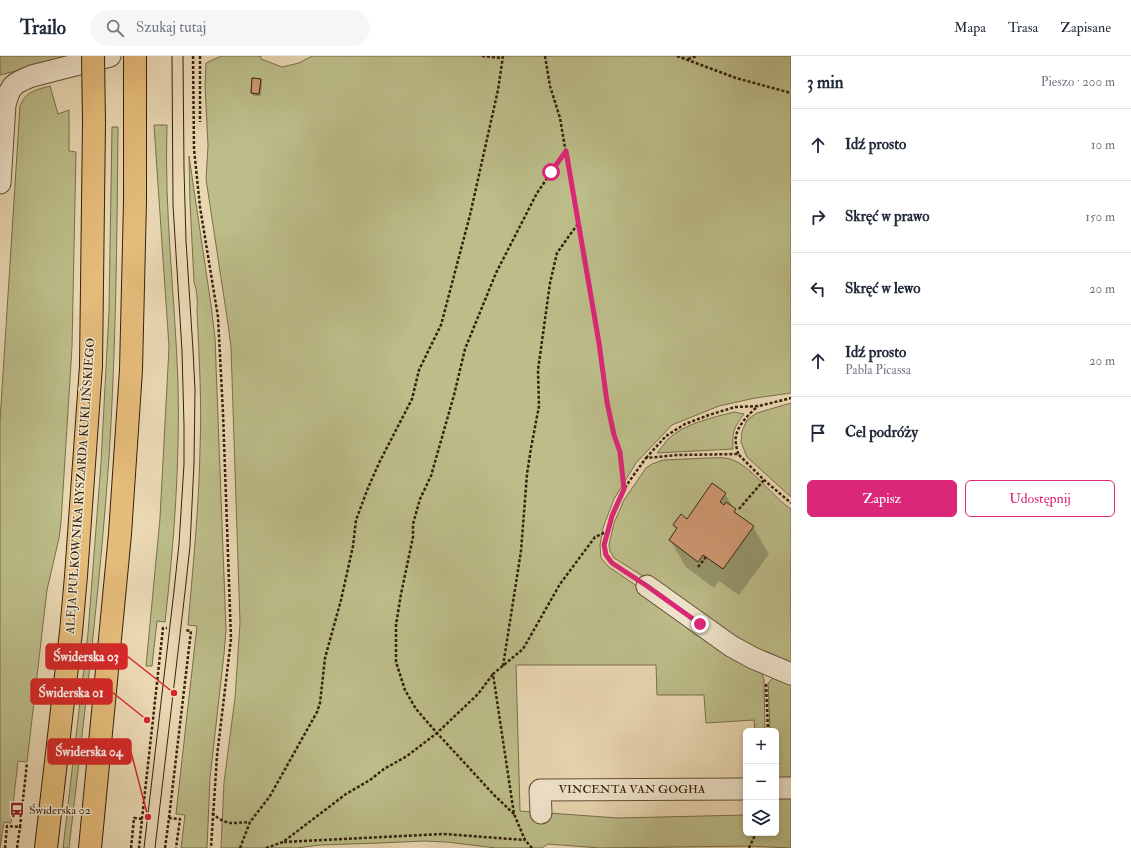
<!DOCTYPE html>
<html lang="pl">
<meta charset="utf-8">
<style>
:root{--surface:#fff;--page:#f6f6f7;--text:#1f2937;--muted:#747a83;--line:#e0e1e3;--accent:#db2777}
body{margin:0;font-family:"IM FELL Double Pica",serif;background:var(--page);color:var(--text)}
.controls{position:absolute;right:12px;bottom:12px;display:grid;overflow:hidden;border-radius:6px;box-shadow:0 2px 6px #0003}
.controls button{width:36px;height:36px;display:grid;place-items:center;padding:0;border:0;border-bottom:1px solid var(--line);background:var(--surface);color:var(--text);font:20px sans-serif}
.stop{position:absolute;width:12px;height:12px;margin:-9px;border:3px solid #db2777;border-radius:50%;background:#fff}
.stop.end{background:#db2777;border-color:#fff;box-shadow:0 1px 4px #0008}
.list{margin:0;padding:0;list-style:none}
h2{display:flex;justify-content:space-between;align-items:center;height:52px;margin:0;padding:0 16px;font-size:17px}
h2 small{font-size:13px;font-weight:400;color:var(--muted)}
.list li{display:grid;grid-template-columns:26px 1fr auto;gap:12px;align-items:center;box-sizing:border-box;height:72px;padding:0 16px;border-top:1px solid var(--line)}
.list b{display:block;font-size:15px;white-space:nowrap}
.list p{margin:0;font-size:13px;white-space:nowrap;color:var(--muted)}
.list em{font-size:13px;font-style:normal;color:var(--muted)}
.actions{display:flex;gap:8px;padding:12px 16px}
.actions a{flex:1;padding:9px 0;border:1px solid var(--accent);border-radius:6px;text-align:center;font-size:14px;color:var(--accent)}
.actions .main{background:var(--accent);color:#fff}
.icon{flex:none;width:22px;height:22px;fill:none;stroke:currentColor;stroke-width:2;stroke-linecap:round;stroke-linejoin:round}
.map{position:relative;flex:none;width:791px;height:792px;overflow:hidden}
header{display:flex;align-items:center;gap:24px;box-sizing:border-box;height:56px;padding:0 20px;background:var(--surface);border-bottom:1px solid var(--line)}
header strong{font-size:19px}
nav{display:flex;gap:22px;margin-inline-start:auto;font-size:14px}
.search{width:280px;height:36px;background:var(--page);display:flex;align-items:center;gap:10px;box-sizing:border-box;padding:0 14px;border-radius:22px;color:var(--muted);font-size:15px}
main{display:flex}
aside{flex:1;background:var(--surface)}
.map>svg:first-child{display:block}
.green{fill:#bcbd89;stroke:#796f4a;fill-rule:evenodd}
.shadow{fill:#0003}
.building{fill:#d19a74;stroke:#36210c}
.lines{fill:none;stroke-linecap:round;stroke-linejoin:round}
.minor-casing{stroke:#634f36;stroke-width:23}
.major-casing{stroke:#36210c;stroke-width:24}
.path{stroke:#36210c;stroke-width:2.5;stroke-dasharray:3 2;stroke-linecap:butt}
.minor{stroke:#f1e6ce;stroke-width:21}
.major{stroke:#e5bc7a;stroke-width:22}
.tram{stroke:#36210c;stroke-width:1}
.major-bridge-casing{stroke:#36210c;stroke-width:24;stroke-linecap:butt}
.major-bridge{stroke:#e5bc7a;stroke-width:22}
.route{stroke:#db2777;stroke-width:5}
.labels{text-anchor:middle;stroke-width:3;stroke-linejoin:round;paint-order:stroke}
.street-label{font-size:12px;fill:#36210c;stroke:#f1e6ce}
.poi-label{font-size:12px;fill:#36210c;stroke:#f1e6ce;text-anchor:start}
.leader{fill:none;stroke:#d62828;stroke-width:1.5}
.callout-dot{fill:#d62828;stroke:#f1e6ce;stroke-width:1.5}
.callout{fill:#d62828;stroke:#d62828;stroke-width:1.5}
.callout-label{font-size:13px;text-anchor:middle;font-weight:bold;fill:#fff}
</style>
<header>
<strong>Trailo</strong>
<div class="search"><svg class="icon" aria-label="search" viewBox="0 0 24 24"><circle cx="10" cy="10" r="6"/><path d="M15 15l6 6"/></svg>Szukaj tutaj</div>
<nav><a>Mapa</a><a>Trasa</a><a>Zapisane</a></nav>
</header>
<main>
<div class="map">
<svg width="791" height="792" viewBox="0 0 791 792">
<rect width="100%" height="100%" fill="#ead8b3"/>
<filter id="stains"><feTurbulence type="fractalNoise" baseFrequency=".005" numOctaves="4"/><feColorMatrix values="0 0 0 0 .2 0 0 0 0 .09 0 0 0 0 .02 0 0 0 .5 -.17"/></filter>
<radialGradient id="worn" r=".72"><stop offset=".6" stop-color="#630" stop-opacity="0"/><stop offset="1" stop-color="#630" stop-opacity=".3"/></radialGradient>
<g class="green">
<polygon points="0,0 74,0 0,19"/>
<path d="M221,0H261V3L282,11L299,7L312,0H791V337L755,342L719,350L672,369L636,407L614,443L603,472L600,489L601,502L609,511L761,615L764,624L765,675H755L754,664L706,667L704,639H657L656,609H516L520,755L618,762L746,759V777H776V741H791V792L748,790L600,792L548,788L542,792H496L447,786L424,785L379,787L320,789L297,792H221L224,726L235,642L240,567L231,291L228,268L206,123L208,90L205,29L206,7ZM252,22L261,23L259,38L251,37Z"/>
<path d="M50,30L58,58L69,54V95L76,96L72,291L61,466L59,482L47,534L27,706L18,705L11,767L4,766L0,792V365L20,50C26,35 36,34 50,30Z"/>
<path d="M154,69H167C164,155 175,241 178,327C180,407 174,487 165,566L157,565L152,610H146L160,462L169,291Z"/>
<path d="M112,71H118C117,182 116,292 109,402C100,532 84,662 69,792H63L88,577L101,407L109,255Z"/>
<path d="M189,100L211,249L215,282L226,574L224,598L210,722L207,792H181L185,759L176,758L197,570L188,569C193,510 199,452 200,393C202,347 199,300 197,254C198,244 197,235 194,226L190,146Z"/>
<polygon points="791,347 791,441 747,401 741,386 742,375 747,364 757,357"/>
<path d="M734,356L744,358C734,371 732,376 733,393L657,397C661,393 664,388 667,384C685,367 711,362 734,356Z"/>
<path d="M708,402C715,402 724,401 730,403C751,409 771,440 791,453V612L757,597L662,532L614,502L610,495L609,489L614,467L624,444L646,412L652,408L663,404Z"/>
<polygon points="774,621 791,627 791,723 776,724 776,675 770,675 768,627"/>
</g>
<g class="shadow">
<polygon points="260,24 262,26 261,40 253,40 252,37"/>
<polygon points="725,438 739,461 753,471 769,498 739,539 719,525 714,532 686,511 670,484 677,474 674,469 687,464"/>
</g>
<g class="building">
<polygon points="252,22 261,23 259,38 251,37"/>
<polygon points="712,427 726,437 720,446 724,449 726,446 736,453 734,456 754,470 723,513 703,499 698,506 669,484 677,472 673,469 681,458 687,463"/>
</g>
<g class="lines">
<g class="minor-casing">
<g id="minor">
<path d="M0,127L5,49C10,29 14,27 32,20L110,0"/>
<polyline points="647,530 731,590 753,602 791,618"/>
<polyline points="776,732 791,732"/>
<polyline points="541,757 540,734 746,733"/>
</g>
</g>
<g class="major-casing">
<g id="major">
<polyline points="46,792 71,576 76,520 91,310 94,66"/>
<polyline points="90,792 120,478 131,314 135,146 135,0"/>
</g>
</g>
<g class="path">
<polyline points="193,0 194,93 200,151 218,261 223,357 231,583 217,700 211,792"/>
<polyline points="200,0 200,66"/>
<polyline points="482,0 502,2"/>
<polyline points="545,0 550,30 560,62 587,222 599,287 607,346 614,379 620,397 624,433"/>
<polyline points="677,0 736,22 791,37"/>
<polyline points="688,3 697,0"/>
<path d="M738,398C738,395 736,391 736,388C733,373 748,359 758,350"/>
<polyline points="646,402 666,380 685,368 709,359 735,351 759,350 791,342"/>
<polyline points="739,453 764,424"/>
<polyline points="698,511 706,501"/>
<path d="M632,520C624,514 609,508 606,499C600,485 617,445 625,432C631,422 639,412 646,402L677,399L738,398L764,424L791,447"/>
<polyline points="503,610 521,495 527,418 531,392 539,350 538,314 550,227 557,197 569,180 578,168"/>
<polyline points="766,628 768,675"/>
<path d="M212,757C226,770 233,767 250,766"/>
<polyline points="514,758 494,739 437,677 416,653 405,634 396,606 396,569 401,538 413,481 413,468 420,443 431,420 454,339 465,293 496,217 537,137 566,95"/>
<polyline points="169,762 191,575 185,574"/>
<polyline points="142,763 163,572 167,572"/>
<polyline points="284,786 444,778 525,784"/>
<polyline points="5,792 7,770 20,771 27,707"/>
<polyline points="17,792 20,771"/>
<polyline points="131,792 134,762 142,763 139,792"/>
<polyline points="165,792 169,762 180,763 176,792"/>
<polyline points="240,792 250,766 270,740 317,656 320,647 325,602 341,544 353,490 356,464 368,432 379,407 412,343 419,314 441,269 470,159 498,34 503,0"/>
<polyline points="266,792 283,786 346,738 370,724 384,713 407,700 437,677 478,638 493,618"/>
<polyline points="532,792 525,784 514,758 493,618 523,593 560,528 595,481 608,475"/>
<polyline points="749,792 756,777"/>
</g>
<use href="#minor" class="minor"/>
<use href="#major" class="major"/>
<g class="tram">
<polyline points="144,792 174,535 179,488 184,408 184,369 182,295 173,149 172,0"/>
<polyline points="155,792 185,536 190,490 194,407 195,334 193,294 186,185 184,113 183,0"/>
</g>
<g class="major-bridge-casing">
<polyline id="major-bridge" points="93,0 94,66"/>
</g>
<use href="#major-bridge" class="major-bridge"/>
</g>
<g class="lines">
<polyline class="route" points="551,116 566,95 599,287 607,346 614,379 620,396 624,433 612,460 608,475 604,489 606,499 612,507 647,530 700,568"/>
</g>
<defs>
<g id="bus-bare" transform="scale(1.2)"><path d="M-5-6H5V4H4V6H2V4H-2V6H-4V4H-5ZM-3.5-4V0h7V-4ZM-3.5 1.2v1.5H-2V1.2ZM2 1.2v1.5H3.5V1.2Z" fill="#8f2418" stroke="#f1e6ce" stroke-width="2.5" paint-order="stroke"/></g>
</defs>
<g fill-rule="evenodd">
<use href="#bus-bare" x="17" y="754"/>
</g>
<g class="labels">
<g class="street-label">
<text transform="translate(80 430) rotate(-86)" y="4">ALEJA PUŁKOWNIKA RYSZARDA KUKLIŃSKIEGO</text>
<text x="632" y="737">VINCENTA VAN GOGHA</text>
</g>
<g class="poi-label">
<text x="29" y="758">Świderska 02</text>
</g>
</g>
<path class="leader" d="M174 637L127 600M147 664L112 636M148 761L131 696"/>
<g class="callout-dot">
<circle cx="174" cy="637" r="4"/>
<circle cx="147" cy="664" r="4"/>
<circle cx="148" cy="761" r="4"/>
</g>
<g class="callout">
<rect x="46" y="588" width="81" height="25" rx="4"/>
<rect x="31" y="623" width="81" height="25" rx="4"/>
<rect x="48" y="683" width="83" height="25" rx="4"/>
</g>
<g class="callout-label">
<text x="86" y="605">Świderska 03</text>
<text x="71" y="641">Świderska 01</text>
<text x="89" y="700">Świderska 04</text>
</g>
<rect width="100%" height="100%" filter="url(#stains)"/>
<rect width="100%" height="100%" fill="url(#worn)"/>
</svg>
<div class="controls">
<button>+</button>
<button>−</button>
<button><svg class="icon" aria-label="layers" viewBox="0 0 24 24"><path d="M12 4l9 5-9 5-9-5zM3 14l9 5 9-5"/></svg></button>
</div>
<div class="stop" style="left:551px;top:116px"></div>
<div class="stop end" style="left:700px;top:568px"></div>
</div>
<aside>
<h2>3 min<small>Pieszo · 200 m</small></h2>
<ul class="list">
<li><svg class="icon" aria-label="ahead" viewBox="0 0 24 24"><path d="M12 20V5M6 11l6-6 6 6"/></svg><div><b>Idź prosto</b></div><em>10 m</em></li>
<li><svg class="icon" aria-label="right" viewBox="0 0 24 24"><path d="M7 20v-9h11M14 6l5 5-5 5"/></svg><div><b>Skręć w prawo</b></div><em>150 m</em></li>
<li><svg class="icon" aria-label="left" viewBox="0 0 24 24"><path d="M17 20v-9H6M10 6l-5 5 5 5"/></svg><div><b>Skręć w lewo</b></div><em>20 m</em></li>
<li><svg class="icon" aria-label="ahead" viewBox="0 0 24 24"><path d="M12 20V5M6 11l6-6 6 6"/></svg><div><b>Idź prosto</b><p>Pabla Picassa</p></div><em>20 m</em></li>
<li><svg class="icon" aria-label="arrive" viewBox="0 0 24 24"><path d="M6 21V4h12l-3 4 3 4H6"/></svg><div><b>Cel podróży</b></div></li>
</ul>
<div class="actions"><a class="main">Zapisz</a><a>Udostępnij</a></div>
</aside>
</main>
